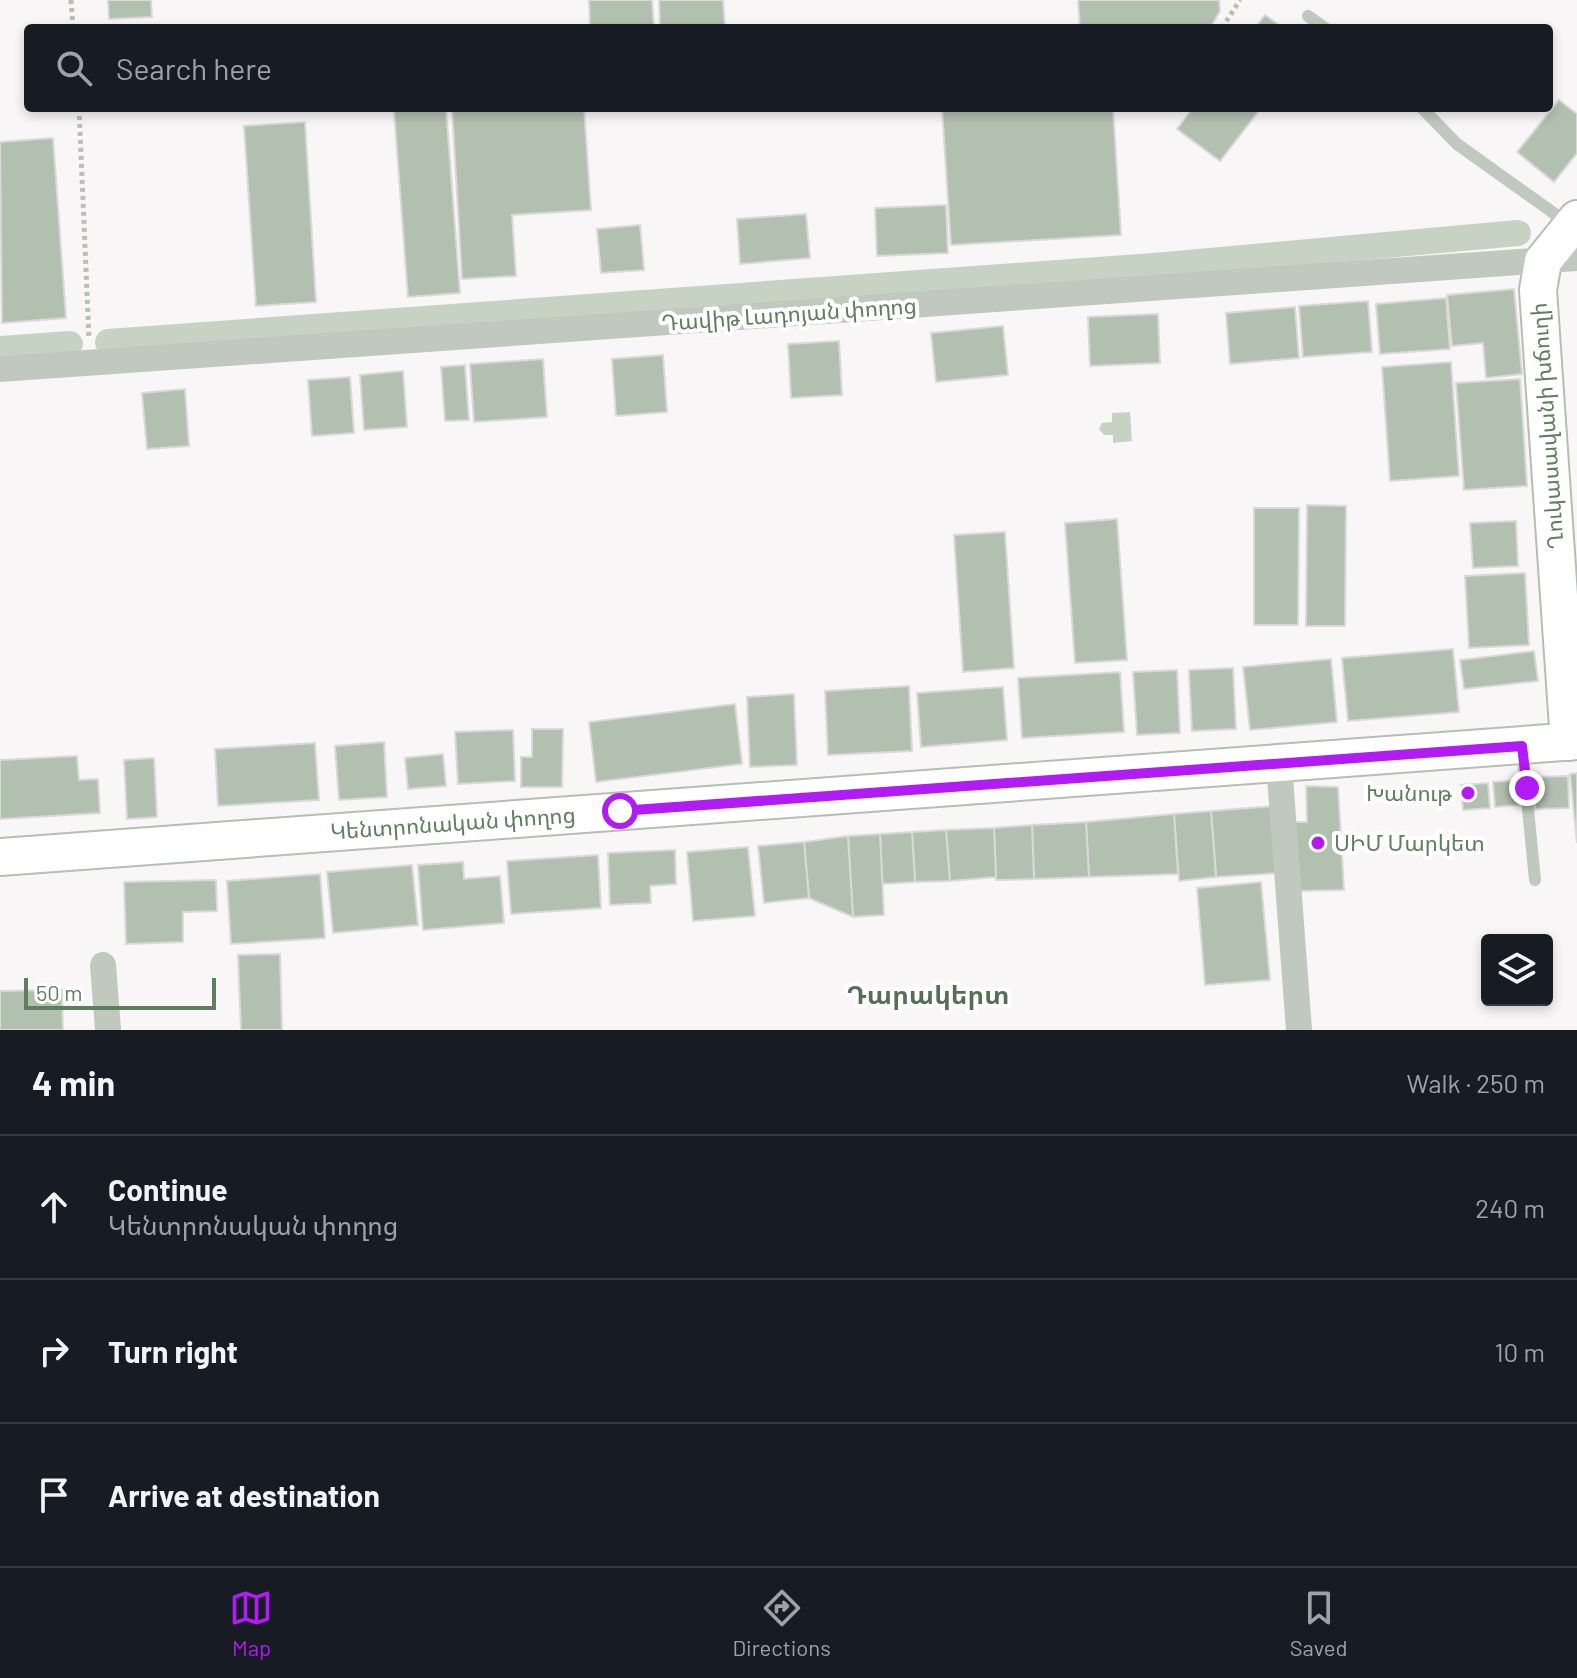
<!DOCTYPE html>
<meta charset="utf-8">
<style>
:root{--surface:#171b24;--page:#242831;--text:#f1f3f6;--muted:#9ea1a6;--line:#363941;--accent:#b01cf3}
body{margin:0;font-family:Barlow,"Noto Sans Armenian",sans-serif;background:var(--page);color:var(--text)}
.controls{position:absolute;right:24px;bottom:24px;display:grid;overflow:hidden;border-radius:8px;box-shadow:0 4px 12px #0003}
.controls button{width:72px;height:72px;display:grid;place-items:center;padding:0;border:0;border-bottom:2px solid var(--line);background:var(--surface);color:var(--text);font:40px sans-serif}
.scale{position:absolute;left:24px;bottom:20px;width:192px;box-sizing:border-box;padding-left:8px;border:4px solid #5f7e5d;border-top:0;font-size:22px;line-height:28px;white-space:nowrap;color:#5f7e5d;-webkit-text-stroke:6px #fff;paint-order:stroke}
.stop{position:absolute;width:24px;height:24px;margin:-18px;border:6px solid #b01cf3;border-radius:50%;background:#fff}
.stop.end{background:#b01cf3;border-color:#fff;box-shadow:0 2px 8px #0008}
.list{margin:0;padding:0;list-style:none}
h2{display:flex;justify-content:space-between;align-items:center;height:104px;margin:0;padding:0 32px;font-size:34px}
h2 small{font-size:26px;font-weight:400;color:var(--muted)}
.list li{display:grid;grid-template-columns:52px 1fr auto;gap:24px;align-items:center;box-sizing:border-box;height:144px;padding:0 32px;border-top:2px solid var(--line)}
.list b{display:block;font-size:30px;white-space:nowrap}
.list p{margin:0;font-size:26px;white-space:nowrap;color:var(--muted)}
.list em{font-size:26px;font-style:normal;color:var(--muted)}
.icon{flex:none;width:44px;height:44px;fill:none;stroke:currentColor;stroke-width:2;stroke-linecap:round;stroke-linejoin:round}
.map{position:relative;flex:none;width:1577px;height:1030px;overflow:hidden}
.search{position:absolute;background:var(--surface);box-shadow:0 4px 12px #0003;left:24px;right:24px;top:24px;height:88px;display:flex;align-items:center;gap:20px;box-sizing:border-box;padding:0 28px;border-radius:8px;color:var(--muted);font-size:30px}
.sheet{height:536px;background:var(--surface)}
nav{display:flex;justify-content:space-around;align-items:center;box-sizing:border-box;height:112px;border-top:2px solid var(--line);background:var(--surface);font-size:22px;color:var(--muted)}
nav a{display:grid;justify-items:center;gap:4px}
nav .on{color:var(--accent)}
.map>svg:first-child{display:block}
.water{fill:#c7d3c2}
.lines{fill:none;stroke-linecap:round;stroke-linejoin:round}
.canal{stroke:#c7d3c2;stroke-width:26}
.building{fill:#b2c0b0;stroke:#dad8d9;stroke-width:2}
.secondary-casing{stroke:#b4bfb3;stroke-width:40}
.path{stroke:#b8bfb7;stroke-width:5;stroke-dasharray:4 4;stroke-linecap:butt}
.lane{stroke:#bfc9be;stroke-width:12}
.street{stroke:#bfc9be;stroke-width:26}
.secondary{stroke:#fff;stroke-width:36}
.route{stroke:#b01cf3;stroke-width:10}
.poi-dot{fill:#b01cf3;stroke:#fff;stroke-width:3}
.labels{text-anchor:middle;stroke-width:8;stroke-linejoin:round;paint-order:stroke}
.street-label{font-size:22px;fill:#5f7e5d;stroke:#fff}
.poi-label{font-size:22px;fill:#5f7e5d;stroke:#fff;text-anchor:end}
.quarter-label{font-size:26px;font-weight:bold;fill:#566e54;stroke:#fff}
</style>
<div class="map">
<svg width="1577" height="1030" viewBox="0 0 1577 1030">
<rect width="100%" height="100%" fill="#f9f6f7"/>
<polygon class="water" points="1130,412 1132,441 1113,443 1113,435 1104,435 1099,429 1102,423 1112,422 1112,413"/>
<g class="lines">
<g class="canal">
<polyline points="108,342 1166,265 1518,233"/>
<polyline points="0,349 70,344"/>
</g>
</g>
<g class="building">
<polygon points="108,0 151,0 152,17 109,19"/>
<polygon points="589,0 652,0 654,28 590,28"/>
<polygon points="659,0 723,0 725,28 660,28"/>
<polygon points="1078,0 1219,0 1220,11 1210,28 1080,28"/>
<polygon points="1265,15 1283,28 1255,28"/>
<polygon points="1559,100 1577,114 1577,153 1554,182 1517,152"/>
<polygon points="446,108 460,293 408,297 394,111"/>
<polygon points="452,108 584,108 591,210 512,215 516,276 462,279"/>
<polygon points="942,108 1113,108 1121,235 951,245"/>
<polygon points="1193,108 1261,108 1220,161 1177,129"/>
<polygon points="305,122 316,302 256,306 244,126"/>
<polygon points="53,138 66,318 2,323 0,142"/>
<polygon points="946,205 948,253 877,256 875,208"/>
<polygon points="806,214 810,258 740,264 737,219"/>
<polygon points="640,225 644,270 601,273 597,229"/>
<polygon points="1514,289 1522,374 1486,378 1483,343 1452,346 1447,295"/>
<polygon points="1446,298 1450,349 1380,354 1376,304"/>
<polygon points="1368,301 1372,352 1303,357 1299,306"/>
<polygon points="1295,307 1299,358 1230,364 1226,313"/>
<polygon points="1158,314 1160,363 1090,366 1088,317"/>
<polygon points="1003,326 1008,375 936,382 931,333"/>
<polygon points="839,341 842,395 791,398 788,344"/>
<polygon points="663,355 667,412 616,416 612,359"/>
<polygon points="543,359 547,417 474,422 470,364"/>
<polygon points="1451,362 1459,476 1390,481 1382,367"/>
<polygon points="465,365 469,420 445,421 441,367"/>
<polygon points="403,371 407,427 364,430 360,375"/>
<polygon points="350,377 354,433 312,436 308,380"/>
<polygon points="1520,379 1527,486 1464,490 1456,383"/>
<polygon points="185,389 189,446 147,449 142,393"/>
<polygon points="1307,505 1346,506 1345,626 1306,626"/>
<polygon points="1254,508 1299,508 1298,625 1254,625"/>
<polygon points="1117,519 1127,660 1075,663 1065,523"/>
<polygon points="1516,521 1518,566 1473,568 1470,523"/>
<polygon points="1005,532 1014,668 963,672 954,535"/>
<polygon points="1525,573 1529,645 1469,648 1465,576"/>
<polygon points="1453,649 1459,712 1348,721 1342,658"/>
<polygon points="1534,651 1538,681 1464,689 1460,660"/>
<polygon points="1331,659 1337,722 1250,730 1243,667"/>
<polygon points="1233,668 1236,729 1192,731 1189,670"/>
<polygon points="1177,670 1180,733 1137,735 1133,672"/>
<polygon points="1120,672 1124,732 1022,738 1018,678"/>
<polygon points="909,686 912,751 828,755 825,691"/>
<polygon points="1003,687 1007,740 921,747 917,693"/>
<polygon points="794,694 797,765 750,767 747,697"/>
<polygon points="735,704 742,764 596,782 589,722"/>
<polygon points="532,729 563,729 562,787 521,787 521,757 532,757"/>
<polygon points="513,730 515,781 458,784 455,732"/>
<polygon points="384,742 387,797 339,800 335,746"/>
<polygon points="315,743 319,800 218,806 215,749"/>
<polygon points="443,754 446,786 408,789 405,758"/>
<polygon points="77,756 79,780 98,779 100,813 0,819 0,760"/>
<polygon points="154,758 157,817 127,819 124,760"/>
<polygon points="1577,773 1577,843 1570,774"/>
<polygon points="1568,776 1569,808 1535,809 1534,777"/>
<polygon points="1518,780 1520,805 1495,807 1493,782"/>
<polygon points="1488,783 1490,808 1463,810 1461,785"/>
<polygon points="1306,786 1338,787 1344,890 1293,891 1290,822 1307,822"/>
<polygon points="1274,806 1279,873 1216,877 1211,811"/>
<polygon points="1211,811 1216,877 1179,881 1174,814"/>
<polygon points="1174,814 1178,874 1089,877 1086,822"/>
<polygon points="1086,822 1089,877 1034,879 1032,825"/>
<polygon points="1032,825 1034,879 996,880 994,828"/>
<polygon points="994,828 996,877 950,881 946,830"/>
<polygon points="946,830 950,881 915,882 912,832"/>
<polygon points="912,832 915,882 882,884 880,834"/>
<polygon points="880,834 884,915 853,917 848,836"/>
<polygon points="848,836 853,917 809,898 804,842"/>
<polygon points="804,842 809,898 764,903 758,846"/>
<polygon points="748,847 755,916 693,921 687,852"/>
<polygon points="675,850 676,884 650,886 651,903 610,905 608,853"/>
<polygon points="598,855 601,908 511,914 507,861"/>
<polygon points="463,862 464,879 500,876 504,923 423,930 418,865"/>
<polygon points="412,865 418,925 333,933 327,872"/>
<polygon points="320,874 325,938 231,944 227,881"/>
<polygon points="216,880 217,911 183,912 183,942 126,944 124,882"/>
<polygon points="1261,882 1270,980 1205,985 1197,888"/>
<polygon points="280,954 282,1030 241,1030 238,955"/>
<polygon points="62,990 63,1030 0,1030 0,991"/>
</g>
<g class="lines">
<g class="secondary-casing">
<g id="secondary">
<polyline points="1569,742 1538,290 1543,261 1577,219"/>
<polyline points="0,857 1577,741"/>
</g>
</g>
<g class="path">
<polyline points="71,0 73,28"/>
<polyline points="1222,28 1240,0"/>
<polyline points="79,108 89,339"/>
</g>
<g class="lane">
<polyline points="1308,16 1325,28"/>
<polyline points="1422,108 1457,144 1569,224"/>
<polyline points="1522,749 1535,880"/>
</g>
<g class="street">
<polyline points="0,369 1577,258"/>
<polyline points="1279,764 1299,1030"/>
<polyline points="103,965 108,1030"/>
</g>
<use href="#secondary" class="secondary"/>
</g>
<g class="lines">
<polyline class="route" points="620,811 1522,746 1527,788"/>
</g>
<g class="poi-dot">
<circle cx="1468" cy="793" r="8"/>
<circle cx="1318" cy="843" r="8"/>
</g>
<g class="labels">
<g class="street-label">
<text transform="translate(789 314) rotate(-4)" y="8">Դավիթ Լադոյան փողոց</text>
<text transform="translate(1547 426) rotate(-94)" y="8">Ղուկասավանի խճուղի</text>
<text transform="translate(453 823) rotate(-4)" y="8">Կենտրոնական փողոց</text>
</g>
<g class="poi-label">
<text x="1452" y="801">Խանութ</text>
<text x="1334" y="851" text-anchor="start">ՍԻՄ Մարկետ</text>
</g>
<g class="quarter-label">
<text x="928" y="1004">Դարակերտ</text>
</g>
</g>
</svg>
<div class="controls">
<button><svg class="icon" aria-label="layers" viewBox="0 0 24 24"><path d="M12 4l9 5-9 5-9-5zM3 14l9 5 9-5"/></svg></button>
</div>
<div class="scale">50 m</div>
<div class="stop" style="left:620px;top:811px"></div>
<div class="stop end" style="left:1527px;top:788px"></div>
<div class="search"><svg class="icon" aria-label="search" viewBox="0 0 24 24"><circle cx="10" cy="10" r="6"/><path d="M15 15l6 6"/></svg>Search here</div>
</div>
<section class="sheet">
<h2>4 min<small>Walk · 250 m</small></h2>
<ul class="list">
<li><svg class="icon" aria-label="ahead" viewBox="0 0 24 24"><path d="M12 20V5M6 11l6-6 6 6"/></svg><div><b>Continue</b><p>Կենտրոնական փողոց</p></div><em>240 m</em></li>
<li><svg class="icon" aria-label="right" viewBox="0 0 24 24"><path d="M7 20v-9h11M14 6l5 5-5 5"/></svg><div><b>Turn right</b></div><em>10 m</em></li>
<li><svg class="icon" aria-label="arrive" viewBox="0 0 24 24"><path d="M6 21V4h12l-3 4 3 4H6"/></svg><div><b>Arrive at destination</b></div></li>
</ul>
</section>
<nav>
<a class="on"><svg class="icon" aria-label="map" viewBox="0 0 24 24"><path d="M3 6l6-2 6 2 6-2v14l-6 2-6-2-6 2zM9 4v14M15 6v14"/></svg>Map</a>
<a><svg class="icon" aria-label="directions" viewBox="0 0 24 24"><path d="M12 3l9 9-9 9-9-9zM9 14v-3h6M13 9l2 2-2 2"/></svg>Directions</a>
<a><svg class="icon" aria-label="saved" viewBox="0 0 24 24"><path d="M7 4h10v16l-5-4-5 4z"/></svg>Saved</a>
</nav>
